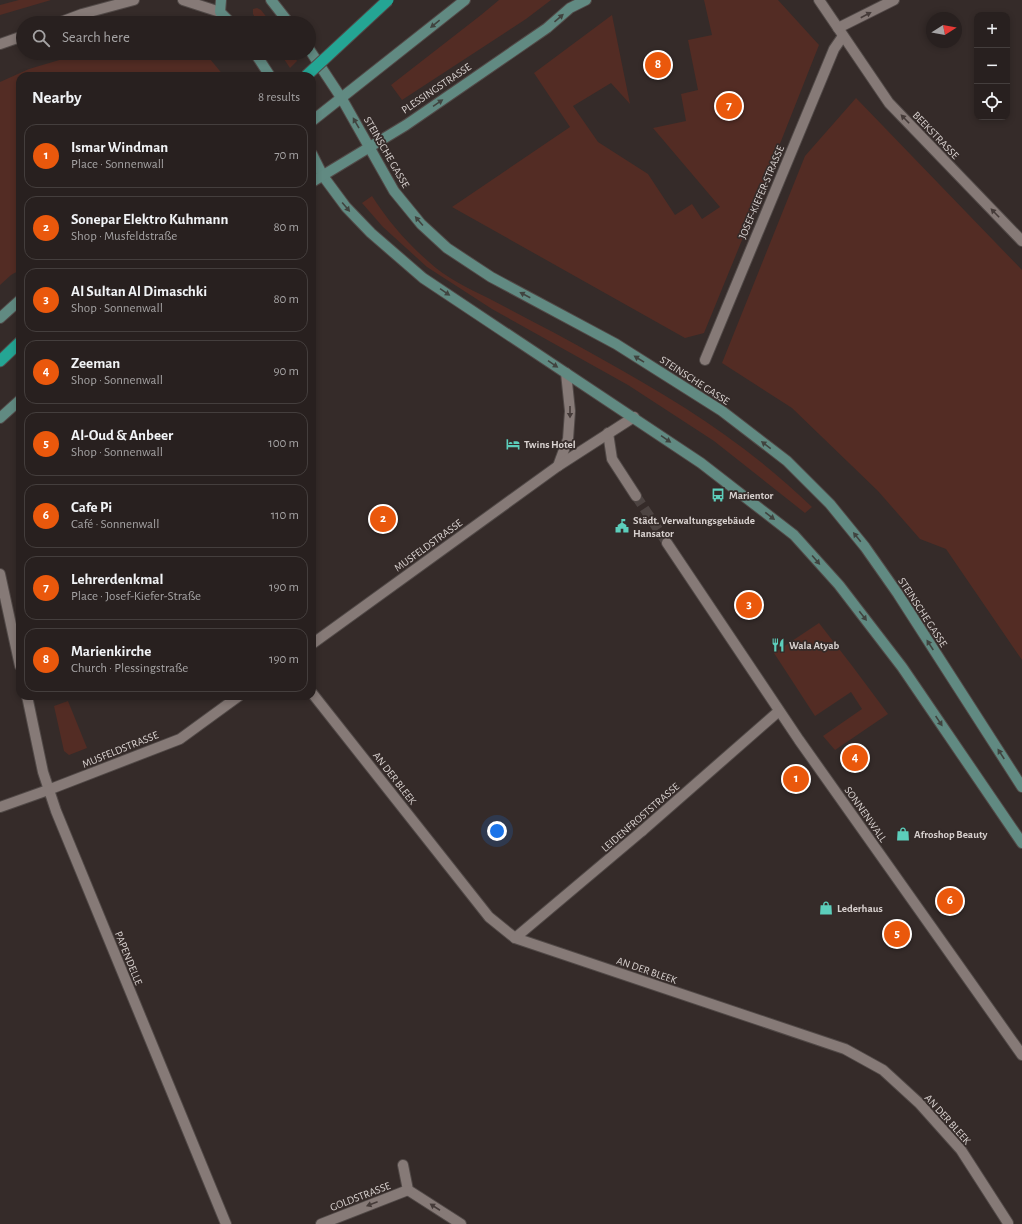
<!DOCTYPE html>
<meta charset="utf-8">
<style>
:root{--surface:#28201f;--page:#302828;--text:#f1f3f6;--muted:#a5a3a4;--line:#443e3d;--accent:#ea580c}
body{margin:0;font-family:"Alegreya Sans",sans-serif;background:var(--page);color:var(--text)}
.controls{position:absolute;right:12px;top:12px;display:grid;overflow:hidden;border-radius:8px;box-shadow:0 2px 6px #0003}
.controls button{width:36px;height:36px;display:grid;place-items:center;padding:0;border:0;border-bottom:1px solid var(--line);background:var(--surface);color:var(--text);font:20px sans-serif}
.compass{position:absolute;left:926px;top:12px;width:36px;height:36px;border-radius:50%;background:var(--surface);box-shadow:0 2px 6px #0003;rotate:79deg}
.you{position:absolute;left:497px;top:831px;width:14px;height:14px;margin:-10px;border:3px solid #fff;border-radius:50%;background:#1a73e8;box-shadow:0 0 0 6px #1a73e833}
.badge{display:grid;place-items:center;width:26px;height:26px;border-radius:50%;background:var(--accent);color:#fff;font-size:13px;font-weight:700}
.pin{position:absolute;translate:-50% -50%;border:2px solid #fff;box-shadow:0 1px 4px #0006}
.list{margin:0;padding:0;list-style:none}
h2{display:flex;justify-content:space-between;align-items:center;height:52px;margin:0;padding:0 16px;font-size:17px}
h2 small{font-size:13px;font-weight:400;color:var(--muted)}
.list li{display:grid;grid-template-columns:26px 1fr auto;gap:12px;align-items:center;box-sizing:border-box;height:64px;margin:0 8px 8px;padding:0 8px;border:1px solid var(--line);border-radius:12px}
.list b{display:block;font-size:15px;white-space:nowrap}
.list p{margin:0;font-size:13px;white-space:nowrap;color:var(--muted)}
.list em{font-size:13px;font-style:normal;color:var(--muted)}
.icon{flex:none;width:22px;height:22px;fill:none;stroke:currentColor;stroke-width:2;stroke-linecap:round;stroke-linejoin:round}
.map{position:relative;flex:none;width:1022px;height:1224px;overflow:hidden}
.search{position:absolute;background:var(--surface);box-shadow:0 2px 6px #0003;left:16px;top:16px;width:300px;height:44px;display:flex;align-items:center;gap:10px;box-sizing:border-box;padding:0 14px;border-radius:22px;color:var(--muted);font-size:15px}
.panel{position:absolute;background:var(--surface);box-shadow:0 2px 6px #0003;left:16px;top:72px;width:300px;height:628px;border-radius:12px}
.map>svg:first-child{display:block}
.green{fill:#532c24}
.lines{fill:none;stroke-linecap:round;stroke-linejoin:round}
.pedestrian-tunnel{stroke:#4d4442;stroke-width:10;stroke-dasharray:10 5;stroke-linecap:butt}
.pedestrian-casing{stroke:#514947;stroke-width:12}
.minor-casing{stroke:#514947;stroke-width:12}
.tertiary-casing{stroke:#514947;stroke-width:12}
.secondary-casing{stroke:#514947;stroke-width:12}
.trunk-casing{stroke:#514947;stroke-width:13}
.pedestrian{stroke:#867a77;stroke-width:10}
.minor{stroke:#867a77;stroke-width:10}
.tertiary{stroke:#867a77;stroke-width:10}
.secondary{stroke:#618a82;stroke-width:10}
.trunk{stroke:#24a594;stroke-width:11}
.trunk-bridge-casing{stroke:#514947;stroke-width:13;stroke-linecap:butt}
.trunk-bridge{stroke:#24a594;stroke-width:11}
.oneway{fill:#453b39}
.oneway2{fill:#40433f}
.labels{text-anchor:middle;stroke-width:3.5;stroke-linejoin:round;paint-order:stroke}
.street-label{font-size:11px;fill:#d8d1cf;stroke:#352b29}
.poi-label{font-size:11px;font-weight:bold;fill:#d8d1cf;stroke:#352b29;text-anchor:start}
</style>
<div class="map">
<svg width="1022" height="1224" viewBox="0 0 1022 1224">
<rect width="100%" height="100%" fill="#352b29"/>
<g class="green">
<polygon points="19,0 51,0 0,15 0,5"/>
<polygon points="499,0 551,0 526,19 402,100 391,85 481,15"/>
<polygon points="704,0 778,0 819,45 742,240 704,333 685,338 452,207 570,127 534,73 612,15 630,104 611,83 573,106 598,142 648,174 675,215 692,204 702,219 720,207 653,128 686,121 681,94 698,90 688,40 712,35"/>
<polygon points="257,8 261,10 271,23 258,23 253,14 253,9"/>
<polygon points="83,53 205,53 224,76 20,76 20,270 11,275 0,285 0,82 29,69"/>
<polygon points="280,53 292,53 297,61 290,68"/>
<polygon points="856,98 1022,270 1022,660 946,549 920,539 878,491 792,408 722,363 805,156"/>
<path d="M372,196C388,221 407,243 429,262C446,278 468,288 488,298C526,318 563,337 600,358C679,402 747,444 812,507L805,513L714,441L628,385L492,309L427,267L383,227L362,203Z"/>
<polygon points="819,623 853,667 888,714 835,750 823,736 862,709 851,692 815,716 774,653"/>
<polygon points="68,701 87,748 69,755 64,751 54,706"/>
</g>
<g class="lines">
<polyline class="pedestrian-tunnel" points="636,496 667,543"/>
<g class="pedestrian-casing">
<g id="pedestrian">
<polyline points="608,433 612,459 636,496"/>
<polyline points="667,543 799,740 1022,1055"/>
<polyline points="642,831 779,711"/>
</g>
</g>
<g class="minor-casing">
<g id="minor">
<polyline points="819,0 889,103 1022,241"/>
<polyline points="838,28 894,0"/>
<polyline points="705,360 834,49 843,36"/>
<polyline points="558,466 568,439 570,411 566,373"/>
<polyline points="0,574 20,666"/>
<polyline points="312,644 558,466 634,417"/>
<polyline points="312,693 489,917 515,938 845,1049 883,1070 919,1103 961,1150 1008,1223"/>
<polyline points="27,696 43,772 56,811 226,1224"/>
<polyline points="0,807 48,790 180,739 239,696"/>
<polyline points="515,938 642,831"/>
<polyline points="403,1165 408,1190 461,1224"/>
<polyline points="321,1224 408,1190"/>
</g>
</g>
<g class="tertiary-casing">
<g id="tertiary">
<polyline points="183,0 220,12"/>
<polyline points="58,23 82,14 134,0"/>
<polyline points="0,44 23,36"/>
</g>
</g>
<g class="secondary-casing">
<g id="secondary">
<polyline points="221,0 220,12 231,23"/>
<polyline points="271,0 289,23"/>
<polyline points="309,49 342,99 394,191 421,224 447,248 491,277 616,344 722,411 787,461 830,504 865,547 898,594 1022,787"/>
<polyline points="255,53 270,76"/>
<polyline points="312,121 465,0"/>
<polyline points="312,154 323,176 346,207 371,233 423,278 701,463 794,535 839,585 902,667 1022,843"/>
<polyline points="312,182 406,125 547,28 570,8 586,0"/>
<polyline points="0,318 20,300"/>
<polyline points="0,418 20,400"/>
</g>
</g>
<g class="trunk-casing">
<polyline id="trunk" points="0,361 20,342"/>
</g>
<use href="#pedestrian" class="pedestrian"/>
<use href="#minor" class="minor"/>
<use href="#tertiary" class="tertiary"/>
<use href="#secondary" class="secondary"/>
<use href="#trunk" class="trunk"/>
<g class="trunk-bridge-casing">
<polyline id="trunk-bridge" points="306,76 388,0"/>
</g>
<use href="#trunk-bridge" class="trunk-bridge"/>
</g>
<defs><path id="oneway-solid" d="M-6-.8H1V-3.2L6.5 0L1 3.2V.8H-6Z"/></defs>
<g class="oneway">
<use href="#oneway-solid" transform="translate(866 15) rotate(-28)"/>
<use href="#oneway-solid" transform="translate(905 119) rotate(-134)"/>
<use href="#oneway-solid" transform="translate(995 213) rotate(-134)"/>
<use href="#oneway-solid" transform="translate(570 412) rotate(90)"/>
<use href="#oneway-solid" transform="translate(372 1204) rotate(159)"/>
<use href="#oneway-solid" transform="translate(435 1207) rotate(-147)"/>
</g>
<g class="oneway2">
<use href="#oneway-solid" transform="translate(559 18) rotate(-41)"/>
<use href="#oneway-solid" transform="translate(435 24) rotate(141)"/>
<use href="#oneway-solid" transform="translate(438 103) rotate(-34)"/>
<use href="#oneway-solid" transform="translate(356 123) rotate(-120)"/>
<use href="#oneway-solid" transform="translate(346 207) rotate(50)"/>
<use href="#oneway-solid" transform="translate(419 221) rotate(-131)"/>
<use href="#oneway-solid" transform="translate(445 292) rotate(34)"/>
<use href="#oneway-solid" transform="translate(525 295) rotate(-152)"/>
<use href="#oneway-solid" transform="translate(639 359) rotate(-148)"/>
<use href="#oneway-solid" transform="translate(553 364) rotate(34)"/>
<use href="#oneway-solid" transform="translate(666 439) rotate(34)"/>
<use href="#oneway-solid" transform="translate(766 445) rotate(-142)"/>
<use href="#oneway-solid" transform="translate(770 516) rotate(38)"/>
<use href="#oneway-solid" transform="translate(857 537) rotate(-129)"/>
<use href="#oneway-solid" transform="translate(816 560) rotate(49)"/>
<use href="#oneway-solid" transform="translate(863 616) rotate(52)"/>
<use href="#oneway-solid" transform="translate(930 645) rotate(-123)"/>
<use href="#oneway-solid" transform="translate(939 721) rotate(56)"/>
<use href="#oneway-solid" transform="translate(1001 754) rotate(-123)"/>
</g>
<defs>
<g id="hotel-bare" transform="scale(1.08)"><path d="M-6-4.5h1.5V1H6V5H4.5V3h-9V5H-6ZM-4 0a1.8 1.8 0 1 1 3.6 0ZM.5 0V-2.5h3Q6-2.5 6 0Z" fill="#5ccebb" stroke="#352b29" stroke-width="2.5" paint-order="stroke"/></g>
<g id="bus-bare" transform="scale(1.08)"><path d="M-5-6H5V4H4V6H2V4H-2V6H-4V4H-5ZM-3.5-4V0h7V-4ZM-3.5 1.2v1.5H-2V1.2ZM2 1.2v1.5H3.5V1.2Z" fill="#5ccebb" stroke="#352b29" stroke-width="2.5" paint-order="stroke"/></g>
<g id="civic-bare" transform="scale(1.08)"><path d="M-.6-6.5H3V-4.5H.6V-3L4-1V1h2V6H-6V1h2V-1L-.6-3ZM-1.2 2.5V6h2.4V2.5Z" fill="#5ccebb" stroke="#352b29" stroke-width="2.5" paint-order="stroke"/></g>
<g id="restaurant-bare" transform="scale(1.08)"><path d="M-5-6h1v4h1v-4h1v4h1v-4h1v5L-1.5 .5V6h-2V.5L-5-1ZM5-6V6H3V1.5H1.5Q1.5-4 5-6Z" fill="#5ccebb" stroke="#352b29" stroke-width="2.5" paint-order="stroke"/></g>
<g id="shop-bare" transform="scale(1.08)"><path d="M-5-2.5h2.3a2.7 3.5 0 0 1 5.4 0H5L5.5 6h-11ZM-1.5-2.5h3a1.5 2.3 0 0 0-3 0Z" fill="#5ccebb" stroke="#352b29" stroke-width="2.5" paint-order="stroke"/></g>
</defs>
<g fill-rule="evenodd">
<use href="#hotel-bare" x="513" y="444"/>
<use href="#bus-bare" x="718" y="495"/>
<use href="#civic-bare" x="622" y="526"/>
<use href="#restaurant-bare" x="778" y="645"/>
<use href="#shop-bare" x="903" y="834"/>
<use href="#shop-bare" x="826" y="908"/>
</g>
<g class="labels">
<g class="street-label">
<text transform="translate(436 88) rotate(-34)" y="4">PLESSINGSTRASSE</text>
<text transform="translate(936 135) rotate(46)" y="4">BEEKSTRASSE</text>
<text transform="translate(387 152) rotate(60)" y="4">STEINSCHE GASSE</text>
<text transform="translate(761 192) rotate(-67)" y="4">JOSEF-KIEFER-STRASSE</text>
<text transform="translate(695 380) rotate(33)" y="4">STEINSCHE GASSE</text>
<text transform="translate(428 545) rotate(-36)" y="4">MUSFELDSTRASSE</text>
<text transform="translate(923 612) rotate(57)" y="4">STEINSCHE GASSE</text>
<text transform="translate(120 749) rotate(-22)" y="4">MUSFELDSTRASSE</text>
<text transform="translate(395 778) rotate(52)" y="4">AN DER BLEEK</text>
<text transform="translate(866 814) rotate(55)" y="4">SONNENWALL</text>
<text transform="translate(640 817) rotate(-41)" y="4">LEIDENFROSTSTRASSE</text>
<text transform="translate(129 958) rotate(68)" y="4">PAPENDELLE</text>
<text transform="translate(647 970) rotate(19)" y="4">AN DER BLEEK</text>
<text transform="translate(948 1119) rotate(48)" y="4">AN DER BLEEK</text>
<text transform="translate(360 1196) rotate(-21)" y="4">GOLDSTRASSE</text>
</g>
<g class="poi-label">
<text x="524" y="448">Twins Hotel</text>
<text x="729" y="499">Marientor</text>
<text x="633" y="524">Städt. Verwaltungsgebäude<tspan x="633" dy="13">Hansator</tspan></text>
<text x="789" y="649">Wala Atyab</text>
<text x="914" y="838">Afroshop Beauty</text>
<text x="837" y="912">Lederhaus</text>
</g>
</g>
</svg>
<div class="controls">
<button>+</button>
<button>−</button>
<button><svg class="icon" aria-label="locate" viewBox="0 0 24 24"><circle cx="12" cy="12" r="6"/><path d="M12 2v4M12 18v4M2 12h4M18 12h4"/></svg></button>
</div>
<svg class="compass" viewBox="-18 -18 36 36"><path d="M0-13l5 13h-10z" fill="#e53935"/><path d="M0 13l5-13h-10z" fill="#a5a3a4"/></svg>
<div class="you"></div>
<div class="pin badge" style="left:796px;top:779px">1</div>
<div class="pin badge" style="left:383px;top:519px">2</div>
<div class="pin badge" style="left:749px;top:605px">3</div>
<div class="pin badge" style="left:855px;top:758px">4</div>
<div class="pin badge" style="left:897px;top:934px">5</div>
<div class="pin badge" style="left:950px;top:901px">6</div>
<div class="pin badge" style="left:729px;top:106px">7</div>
<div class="pin badge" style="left:658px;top:65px">8</div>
<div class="search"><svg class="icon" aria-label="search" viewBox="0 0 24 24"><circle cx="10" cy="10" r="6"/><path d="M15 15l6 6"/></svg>Search here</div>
<section class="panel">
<h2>Nearby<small>8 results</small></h2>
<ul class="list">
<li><span class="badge">1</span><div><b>Ismar Windman</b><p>Place · Sonnenwall</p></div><em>70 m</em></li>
<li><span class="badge">2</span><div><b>Sonepar Elektro Kuhmann</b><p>Shop · Musfeldstraße</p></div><em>80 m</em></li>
<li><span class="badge">3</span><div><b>Al Sultan Al Dimaschki</b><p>Shop · Sonnenwall</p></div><em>80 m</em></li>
<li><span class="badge">4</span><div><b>Zeeman</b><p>Shop · Sonnenwall</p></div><em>90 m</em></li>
<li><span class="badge">5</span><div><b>Al-Oud &amp; Anbeer</b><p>Shop · Sonnenwall</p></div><em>100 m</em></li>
<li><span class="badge">6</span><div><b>Cafe Pi</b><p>Café · Sonnenwall</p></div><em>110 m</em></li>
<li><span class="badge">7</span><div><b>Lehrerdenkmal</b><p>Place · Josef-Kiefer-Straße</p></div><em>190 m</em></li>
<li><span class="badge">8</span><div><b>Marienkirche</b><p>Church · Plessingstraße</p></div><em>190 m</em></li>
</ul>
</section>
</div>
